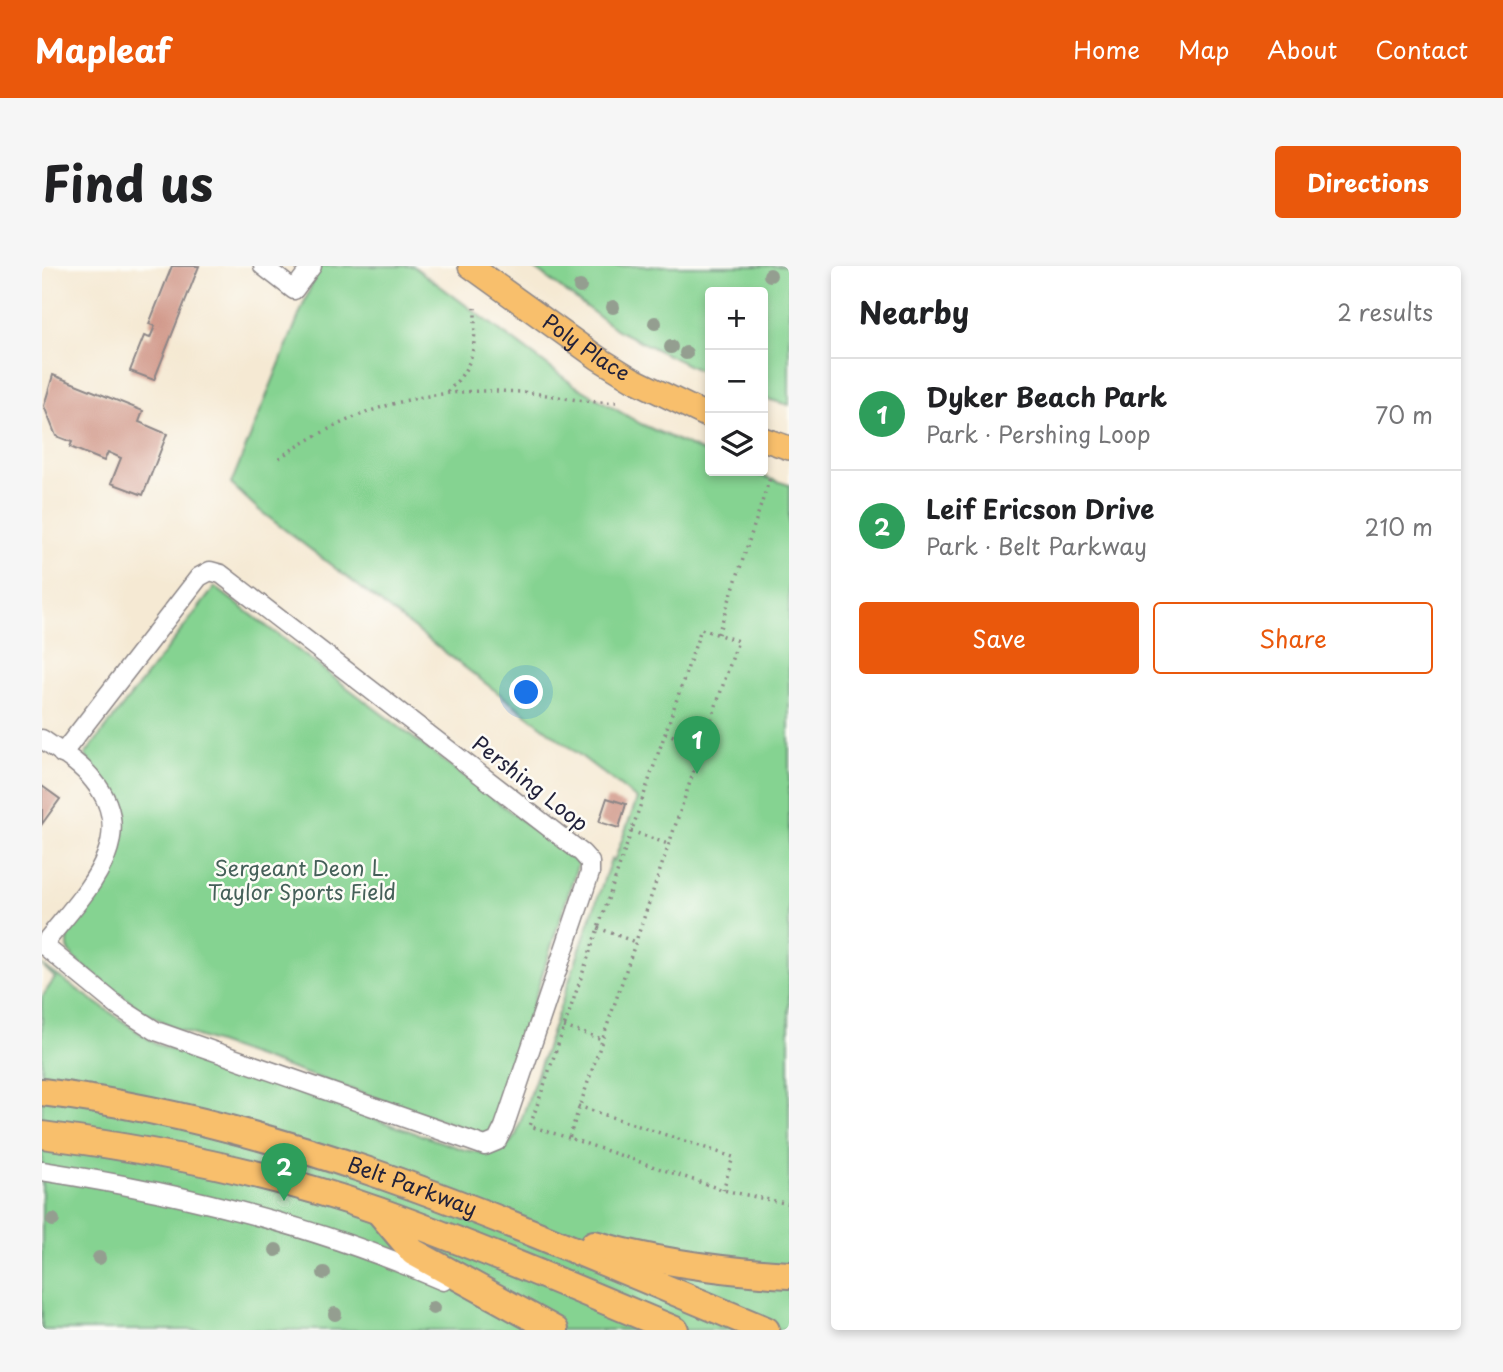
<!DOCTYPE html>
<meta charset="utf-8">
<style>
:root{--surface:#fff;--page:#f6f6f6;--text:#202124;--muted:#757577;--line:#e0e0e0;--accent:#ea580c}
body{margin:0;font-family:"Playpen Sans",sans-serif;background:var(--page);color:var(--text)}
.controls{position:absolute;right:21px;top:21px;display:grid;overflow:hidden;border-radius:7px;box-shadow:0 4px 10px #0003}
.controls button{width:63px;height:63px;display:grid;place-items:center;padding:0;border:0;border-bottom:2px solid var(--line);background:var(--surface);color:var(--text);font:35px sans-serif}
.you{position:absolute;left:485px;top:427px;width:24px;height:24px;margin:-18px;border:5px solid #fff;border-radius:50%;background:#1a73e8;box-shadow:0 0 0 10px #1a73e833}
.badge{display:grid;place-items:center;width:46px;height:46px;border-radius:50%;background:var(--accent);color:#fff;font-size:23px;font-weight:700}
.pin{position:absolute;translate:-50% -58px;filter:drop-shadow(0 2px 4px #0008)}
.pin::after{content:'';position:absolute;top:37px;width:24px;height:21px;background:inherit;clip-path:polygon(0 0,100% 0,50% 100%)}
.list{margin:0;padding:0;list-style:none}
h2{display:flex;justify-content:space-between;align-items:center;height:91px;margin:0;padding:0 28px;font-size:30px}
h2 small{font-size:23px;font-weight:400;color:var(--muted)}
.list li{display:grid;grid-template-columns:46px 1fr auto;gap:21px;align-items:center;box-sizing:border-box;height:112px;padding:0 28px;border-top:2px solid var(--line)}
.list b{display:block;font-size:26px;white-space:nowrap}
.list p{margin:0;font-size:23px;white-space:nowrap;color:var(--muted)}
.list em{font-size:23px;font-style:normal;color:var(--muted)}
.actions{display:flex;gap:14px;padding:21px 28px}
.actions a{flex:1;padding:16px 0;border:2px solid var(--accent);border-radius:7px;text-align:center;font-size:24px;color:var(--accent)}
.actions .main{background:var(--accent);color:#fff}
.icon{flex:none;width:38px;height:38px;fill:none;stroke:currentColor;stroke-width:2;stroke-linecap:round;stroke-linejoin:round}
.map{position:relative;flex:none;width:747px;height:1064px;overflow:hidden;border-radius:7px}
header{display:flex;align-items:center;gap:42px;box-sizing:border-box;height:98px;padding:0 35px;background:var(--accent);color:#fff}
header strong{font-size:33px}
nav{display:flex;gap:38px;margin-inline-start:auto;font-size:24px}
.intro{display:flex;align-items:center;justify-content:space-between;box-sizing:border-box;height:168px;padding:0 42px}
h1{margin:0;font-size:49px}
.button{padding:18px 32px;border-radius:7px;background:var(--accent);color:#fff;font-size:24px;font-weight:700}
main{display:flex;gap:42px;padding:0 42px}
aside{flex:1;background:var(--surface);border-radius:7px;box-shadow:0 4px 10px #0003}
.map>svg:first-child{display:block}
.green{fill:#85d391;stroke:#547a66;stroke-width:2}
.building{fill:#d29a8b}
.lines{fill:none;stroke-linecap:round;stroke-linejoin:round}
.minor-casing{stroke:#8c8687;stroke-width:21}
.major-casing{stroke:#8c8687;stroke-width:26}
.highway-casing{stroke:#8c8687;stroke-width:30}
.path{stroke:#8c8687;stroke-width:3.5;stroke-dasharray:2 5;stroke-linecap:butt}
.minor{stroke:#fff;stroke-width:18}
.major{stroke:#f8bf6c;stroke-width:23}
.highway{stroke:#f8bf6c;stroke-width:26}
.tree{fill:#949e90}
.labels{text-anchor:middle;stroke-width:5;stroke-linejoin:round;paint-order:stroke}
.street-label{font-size:21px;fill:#22223b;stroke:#fdfcf7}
.park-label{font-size:21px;fill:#456059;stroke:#fdfcf7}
</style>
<header>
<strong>Mapleaf</strong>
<nav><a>Home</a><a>Map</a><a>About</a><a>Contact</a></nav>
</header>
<div class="intro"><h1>Find us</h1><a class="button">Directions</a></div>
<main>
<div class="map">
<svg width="747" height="1064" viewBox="0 0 747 1064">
<rect width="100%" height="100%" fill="#fdfcf7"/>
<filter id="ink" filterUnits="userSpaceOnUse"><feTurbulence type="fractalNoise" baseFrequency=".0143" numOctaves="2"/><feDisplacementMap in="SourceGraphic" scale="14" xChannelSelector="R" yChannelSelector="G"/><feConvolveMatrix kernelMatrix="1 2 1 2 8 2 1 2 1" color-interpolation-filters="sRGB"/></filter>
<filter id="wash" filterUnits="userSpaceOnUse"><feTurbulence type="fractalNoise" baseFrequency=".00686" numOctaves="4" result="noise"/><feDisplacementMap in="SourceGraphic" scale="28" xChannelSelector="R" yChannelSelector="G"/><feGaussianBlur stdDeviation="1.57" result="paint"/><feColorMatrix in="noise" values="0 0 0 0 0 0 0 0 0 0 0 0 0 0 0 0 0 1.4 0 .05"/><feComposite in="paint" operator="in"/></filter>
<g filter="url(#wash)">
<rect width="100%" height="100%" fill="#f5e9d3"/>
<g class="green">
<path d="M277,0H371L529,117L599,158L668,189V205H704L747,219V1064H0V731L13,712L0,699L114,778L423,884C446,888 460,890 474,869L569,593L572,595L595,533L217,244L189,218Z"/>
<polygon points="489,0 747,0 747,139 721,132 721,26 668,26 668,110 575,64"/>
<polygon points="173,321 536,597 450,865 441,869 135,763 102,746 32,693 26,682 26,667 67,613 79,581 80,564 73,533 43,489"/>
</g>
<g id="blocks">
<g class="building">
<polygon points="130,0 157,0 112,114 88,105 102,70 108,72 113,60 107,58"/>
<polygon points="11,109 101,145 97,156 125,168 101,229 69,217 79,192 66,186 62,195 28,181 30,176 14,170 2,140"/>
<polygon points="0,520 18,533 0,558"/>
<polygon points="565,532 584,538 577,562 557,556"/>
</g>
</g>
</g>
<g filter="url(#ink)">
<use href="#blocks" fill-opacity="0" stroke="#8c8687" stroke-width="2"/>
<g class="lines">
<g class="minor-casing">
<g id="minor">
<polyline points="221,0 252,24 270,0"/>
<path d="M0,473C17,485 38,497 51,514C102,575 37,632 1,679"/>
<polyline points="0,678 78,742 114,765 443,880 455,875 462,861 548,607 548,596 540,587 179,308 168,305 157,311 20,488"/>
<path d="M0,905C136,926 274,959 401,1015"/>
</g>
</g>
<g class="major-casing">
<g id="major">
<path id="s1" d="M428,0L556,92L590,113L668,151"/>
<polyline points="721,173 747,182"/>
</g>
</g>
<g class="highway-casing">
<g id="highway">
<path id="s2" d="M0,826C255,857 489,967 724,1064"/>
<path d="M0,869C114,884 228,906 337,945C437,981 535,1023 633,1064"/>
<polyline points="339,948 371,986 513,1064"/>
<path d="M552,978C614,996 682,1005 747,1009"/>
</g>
</g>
<g class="path">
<path d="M405,126C434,98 433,80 433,42"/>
<path d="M237,192C315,141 385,120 478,126C510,128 542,138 574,136"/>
<polyline points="676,368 729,209"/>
<polyline points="623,467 660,480"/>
<polyline points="589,565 626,578"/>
<polyline points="556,662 593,676"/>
<polyline points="522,761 560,773"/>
<polyline points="536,840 691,891 681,924"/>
<polyline points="527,872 488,860 659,363 696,375 527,872 681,924 747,938"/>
</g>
<use href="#minor" class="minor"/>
<use href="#major" class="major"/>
<use href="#highway" class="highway"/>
</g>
<g class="tree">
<circle cx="728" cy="9" r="7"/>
<circle cx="538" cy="21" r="7"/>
<circle cx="571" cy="41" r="7"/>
<circle cx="613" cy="57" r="7"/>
<circle cx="629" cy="81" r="7"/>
<circle cx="644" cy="87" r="7"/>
<circle cx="11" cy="954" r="7"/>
<circle cx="234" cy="984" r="7"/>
<circle cx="57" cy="992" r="7"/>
<circle cx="282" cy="1007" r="7"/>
<circle cx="391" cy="1042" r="7"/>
<circle cx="293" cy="1048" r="7"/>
</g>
</g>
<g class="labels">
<g class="street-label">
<text dy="7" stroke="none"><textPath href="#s1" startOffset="142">Poly Place</textPath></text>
<text transform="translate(488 518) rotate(38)" y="7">Pershing Loop</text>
<text dy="7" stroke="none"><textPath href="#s2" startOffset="383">Belt Parkway</textPath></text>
</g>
<g class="park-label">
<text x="260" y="610">Sergeant Deon L.<tspan x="260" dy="24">Taylor Sports Field</tspan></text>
</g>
</g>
</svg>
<div class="controls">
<button>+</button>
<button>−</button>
<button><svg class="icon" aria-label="layers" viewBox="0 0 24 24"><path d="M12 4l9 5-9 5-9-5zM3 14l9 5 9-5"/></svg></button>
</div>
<div class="you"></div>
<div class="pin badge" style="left:655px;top:508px;background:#2e9e5b">1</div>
<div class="pin badge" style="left:242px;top:935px;background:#2e9e5b">2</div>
</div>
<aside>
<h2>Nearby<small>2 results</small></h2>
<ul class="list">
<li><span class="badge" style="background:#2e9e5b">1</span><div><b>Dyker Beach Park</b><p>Park · Pershing Loop</p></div><em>70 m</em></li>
<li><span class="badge" style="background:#2e9e5b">2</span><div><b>Leif Ericson Drive</b><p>Park · Belt Parkway</p></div><em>210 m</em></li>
</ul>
<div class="actions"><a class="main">Save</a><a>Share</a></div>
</aside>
</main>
